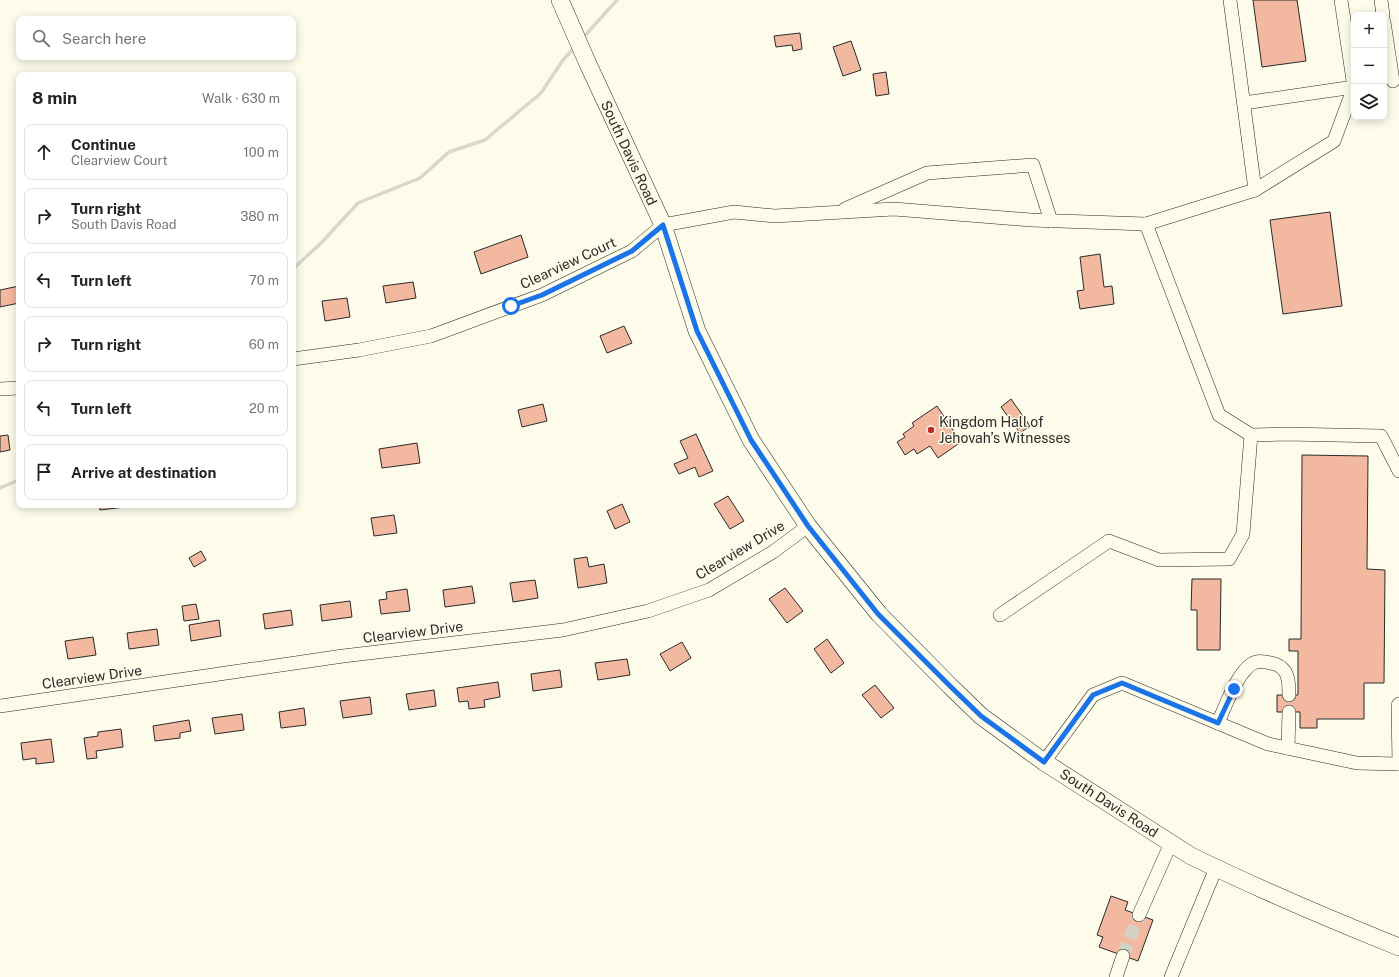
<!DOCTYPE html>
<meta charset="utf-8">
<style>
:root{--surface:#fff;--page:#f2f2f2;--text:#222;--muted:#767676;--line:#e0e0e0}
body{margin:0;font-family:"Public Sans",sans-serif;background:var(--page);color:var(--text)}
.controls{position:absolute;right:12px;top:12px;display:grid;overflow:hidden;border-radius:8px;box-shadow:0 2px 10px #0003}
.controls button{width:36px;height:36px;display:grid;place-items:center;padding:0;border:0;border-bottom:1px solid var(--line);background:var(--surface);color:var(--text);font:20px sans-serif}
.stop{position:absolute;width:12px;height:12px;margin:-9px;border:3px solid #1a73e8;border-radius:50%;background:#fff}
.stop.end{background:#1a73e8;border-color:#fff;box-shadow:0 1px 4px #0008}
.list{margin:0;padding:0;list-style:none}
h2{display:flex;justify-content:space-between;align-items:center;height:52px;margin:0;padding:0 16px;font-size:17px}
h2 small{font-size:13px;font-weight:400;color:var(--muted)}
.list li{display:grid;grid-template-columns:26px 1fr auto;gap:12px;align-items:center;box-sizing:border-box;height:56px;margin:0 8px 8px;padding:0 8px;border:1px solid var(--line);border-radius:8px}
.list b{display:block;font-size:15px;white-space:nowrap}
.list p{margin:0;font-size:13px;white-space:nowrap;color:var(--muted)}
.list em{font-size:13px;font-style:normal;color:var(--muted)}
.icon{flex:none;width:22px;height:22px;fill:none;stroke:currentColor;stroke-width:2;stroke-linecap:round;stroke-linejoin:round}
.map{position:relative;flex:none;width:1399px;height:977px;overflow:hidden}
.search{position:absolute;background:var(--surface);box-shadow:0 2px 10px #0003;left:16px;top:16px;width:280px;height:44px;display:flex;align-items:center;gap:10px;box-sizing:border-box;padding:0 14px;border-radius:8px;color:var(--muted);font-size:15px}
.panel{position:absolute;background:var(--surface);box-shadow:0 2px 10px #0003;left:16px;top:72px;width:280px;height:436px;border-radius:8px}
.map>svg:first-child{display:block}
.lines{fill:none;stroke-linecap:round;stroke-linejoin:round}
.stream{stroke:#d8d7c9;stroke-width:3.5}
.building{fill:#f2b8a0;stroke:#2b2b2b}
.minor-tunnel{stroke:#d3d1c4;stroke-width:13;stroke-dasharray:13 6;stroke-linecap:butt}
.minor-casing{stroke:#2b2b2b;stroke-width:14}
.major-casing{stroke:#2b2b2b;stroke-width:18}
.minor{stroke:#fdfbea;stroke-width:13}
.major{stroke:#fdfbea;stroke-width:17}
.route{stroke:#1a73e8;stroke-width:5}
.poi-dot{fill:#c62828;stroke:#fdfbea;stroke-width:1.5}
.labels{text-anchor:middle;stroke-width:3;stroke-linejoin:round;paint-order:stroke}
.street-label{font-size:14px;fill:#2b2b2b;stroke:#fdfbea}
.poi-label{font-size:14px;fill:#2b2b2b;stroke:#fdfbea;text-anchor:start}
</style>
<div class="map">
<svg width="1399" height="977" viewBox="0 0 1399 977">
<rect width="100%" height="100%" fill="#fdfbea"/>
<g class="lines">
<g class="stream">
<polyline points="582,39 617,0"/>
<polyline points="293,269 322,242 358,203 420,178 449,152 485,140 541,93 563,60 575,47"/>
<polyline points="0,488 19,480"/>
</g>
</g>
<g class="building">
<polygon points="1253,0 1297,0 1306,61 1262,67"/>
<polygon points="800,33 802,49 793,51 792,45 776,47 774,36"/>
<polygon points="851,41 861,70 843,76 833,47"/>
<polygon points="886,72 889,94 876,96 873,74"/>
<polygon points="1330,212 1342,306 1283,314 1270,220"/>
<polygon points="521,235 528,257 481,274 474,252"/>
<polygon points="1100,254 1104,287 1112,286 1114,304 1080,309 1077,291 1084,290 1080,257"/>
<polygon points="413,282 416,298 386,303 383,286"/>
<polygon points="19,286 19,303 0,307 0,290"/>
<polygon points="347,298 350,317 325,321 322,301"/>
<polygon points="624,326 632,343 607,353 600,336"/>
<polygon points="1011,399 1030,426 1020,433 1001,407"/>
<polygon points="543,404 547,421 522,427 518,410"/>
<polygon points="937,406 961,442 938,458 930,446 917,454 914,449 905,455 897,442 905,437 903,434 914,426 912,423"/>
<polygon points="696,434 713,471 699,477 695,467 679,474 674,464 688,458 680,441"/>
<polygon points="8,435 10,450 0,452 0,436"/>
<polygon points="417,443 420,463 382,468 379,449"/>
<polygon points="1302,455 1368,456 1367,569 1385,570 1384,683 1364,683 1364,719 1317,719 1317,728 1300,728 1300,712 1277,712 1277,695 1298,695 1298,651 1289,651 1289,639 1301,639"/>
<polygon points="728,496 744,521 730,529 714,504"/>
<polygon points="622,504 630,522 615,529 607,511"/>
<polygon points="99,505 124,505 125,507 100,510"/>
<polygon points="394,515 397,533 374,536 371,518"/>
<polygon points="201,551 206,560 194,567 189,558"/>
<polygon points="587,557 589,567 604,564 607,583 578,588 574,559"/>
<polygon points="1192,579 1221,579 1220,650 1197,650 1197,610 1191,610"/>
<polygon points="535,580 538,598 513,602 510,583"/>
<polygon points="472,586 475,603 445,607 443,590"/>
<polygon points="785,588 803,611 787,623 769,599"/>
<polygon points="407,589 410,611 381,614 379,600 387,599 386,592"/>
<polygon points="350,601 352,617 322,621 320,605"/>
<polygon points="196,604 199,619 184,621 182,606"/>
<polygon points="291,610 293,625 265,629 263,614"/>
<polygon points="219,620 221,636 191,641 189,625"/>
<polygon points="157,629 159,645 129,649 127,633"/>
<polygon points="93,637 96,655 68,659 65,641"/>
<polygon points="827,639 844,663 831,673 814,649"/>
<polygon points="682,642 691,658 670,671 660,654"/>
<polygon points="627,659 630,675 598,680 595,663"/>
<polygon points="560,670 562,687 533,691 531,674"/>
<polygon points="498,682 500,697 484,700 485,707 469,709 468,701 459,702 457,688"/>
<polygon points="875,685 894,708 881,718 862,695"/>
<polygon points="434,690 436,706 409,710 406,694"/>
<polygon points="370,697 372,714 343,718 340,701"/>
<polygon points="304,708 306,725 281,728 279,712"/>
<polygon points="242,714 244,730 215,734 212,718"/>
<polygon points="189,720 191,731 180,733 180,738 155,741 153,726"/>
<polygon points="121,729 123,747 96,751 97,758 87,759 84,738 98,736 98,732"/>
<polygon points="51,739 54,762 36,764 36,758 23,760 21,743"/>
<polygon points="1111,896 1128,902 1125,910 1153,920 1138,961 1099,947 1103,937 1097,935"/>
</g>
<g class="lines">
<polyline class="minor-tunnel" points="1123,956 1139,915"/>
<g class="minor-casing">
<g id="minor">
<polyline points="1230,0 1255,190"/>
<polyline points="1381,0 1383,15"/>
<polyline points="1384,22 1393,81"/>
<polyline points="1244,103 1354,87 1341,0"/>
<polyline points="845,209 927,173 1033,165 1051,221"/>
<polyline points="1146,224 1219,415 1251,435 1287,434 1381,436 1399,471"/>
<polyline points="293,359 359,350 431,336 542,295 632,251 663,225 734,212 775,216 894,209 1031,220 1146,224 1255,190 1334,141 1354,87"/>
<polyline points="0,389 19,388"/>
<polyline points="1000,615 1109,541 1159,560 1229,559 1243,534 1251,435"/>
<polyline points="0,706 343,656 563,630 648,611 709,590 773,552 808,526"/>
<path d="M1218,723C1225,707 1239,667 1256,662C1263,660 1269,663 1275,664C1289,669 1289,682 1289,695"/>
<polyline points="1288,748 1289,712"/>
<polyline points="1044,762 1093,695 1122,683 1268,744 1357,763 1399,764"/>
<polyline points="1399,764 1398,705 1399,704"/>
<polyline points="1139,915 1171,843"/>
<polyline points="1116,977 1123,956"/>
<polyline points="1171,977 1216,868"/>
</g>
</g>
<g class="major-casing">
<path id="major" d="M560,0L588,64L663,225L697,331L751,440L808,526L879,614L950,686L981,716L1044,762L1191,856C1259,889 1329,919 1399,947"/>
</g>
<use href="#minor" class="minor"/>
<use href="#major" class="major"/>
</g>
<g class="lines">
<polyline class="route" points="511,306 542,295 632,251 663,225 697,331 751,440 808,526 878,614 950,686 981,716 1044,762 1093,695 1122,683 1218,723 1234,689"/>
</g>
<circle class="poi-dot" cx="931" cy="430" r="4"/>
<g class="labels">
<g class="street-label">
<text transform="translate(629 153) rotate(65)" y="5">South Davis Road</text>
<text transform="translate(568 263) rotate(-25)" y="5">Clearview Court</text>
<text transform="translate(740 550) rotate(-31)" y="5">Clearview Drive</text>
<text transform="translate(413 632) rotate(-7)" y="5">Clearview Drive</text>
<text transform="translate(92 677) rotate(-8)" y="5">Clearview Drive</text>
<text transform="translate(1109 803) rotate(33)" y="5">South Davis Road</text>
</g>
<g class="poi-label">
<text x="939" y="427">Kingdom Hall of<tspan x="939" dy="16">Jehovah’s Witnesses</tspan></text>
</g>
</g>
</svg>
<div class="controls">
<button>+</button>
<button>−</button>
<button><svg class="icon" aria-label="layers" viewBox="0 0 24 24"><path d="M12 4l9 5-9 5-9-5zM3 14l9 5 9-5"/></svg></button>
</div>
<div class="stop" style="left:511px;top:306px"></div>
<div class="stop end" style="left:1234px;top:689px"></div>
<div class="search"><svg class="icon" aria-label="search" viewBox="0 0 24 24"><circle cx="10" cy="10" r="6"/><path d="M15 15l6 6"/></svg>Search here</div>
<section class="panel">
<h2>8 min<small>Walk · 630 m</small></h2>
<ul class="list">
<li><svg class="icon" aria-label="ahead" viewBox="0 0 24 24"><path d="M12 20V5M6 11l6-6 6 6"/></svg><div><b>Continue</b><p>Clearview Court</p></div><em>100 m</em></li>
<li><svg class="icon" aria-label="right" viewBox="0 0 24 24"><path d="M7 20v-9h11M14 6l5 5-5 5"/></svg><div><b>Turn right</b><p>South Davis Road</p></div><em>380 m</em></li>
<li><svg class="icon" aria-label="left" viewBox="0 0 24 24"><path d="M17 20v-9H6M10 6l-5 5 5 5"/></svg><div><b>Turn left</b></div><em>70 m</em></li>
<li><svg class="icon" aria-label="right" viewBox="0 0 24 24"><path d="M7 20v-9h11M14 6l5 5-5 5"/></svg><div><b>Turn right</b></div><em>60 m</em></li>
<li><svg class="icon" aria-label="left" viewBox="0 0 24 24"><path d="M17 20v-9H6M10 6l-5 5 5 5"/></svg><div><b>Turn left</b></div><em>20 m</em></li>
<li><svg class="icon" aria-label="arrive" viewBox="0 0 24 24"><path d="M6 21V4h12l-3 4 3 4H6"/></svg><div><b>Arrive at destination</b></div></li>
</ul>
</section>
</div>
